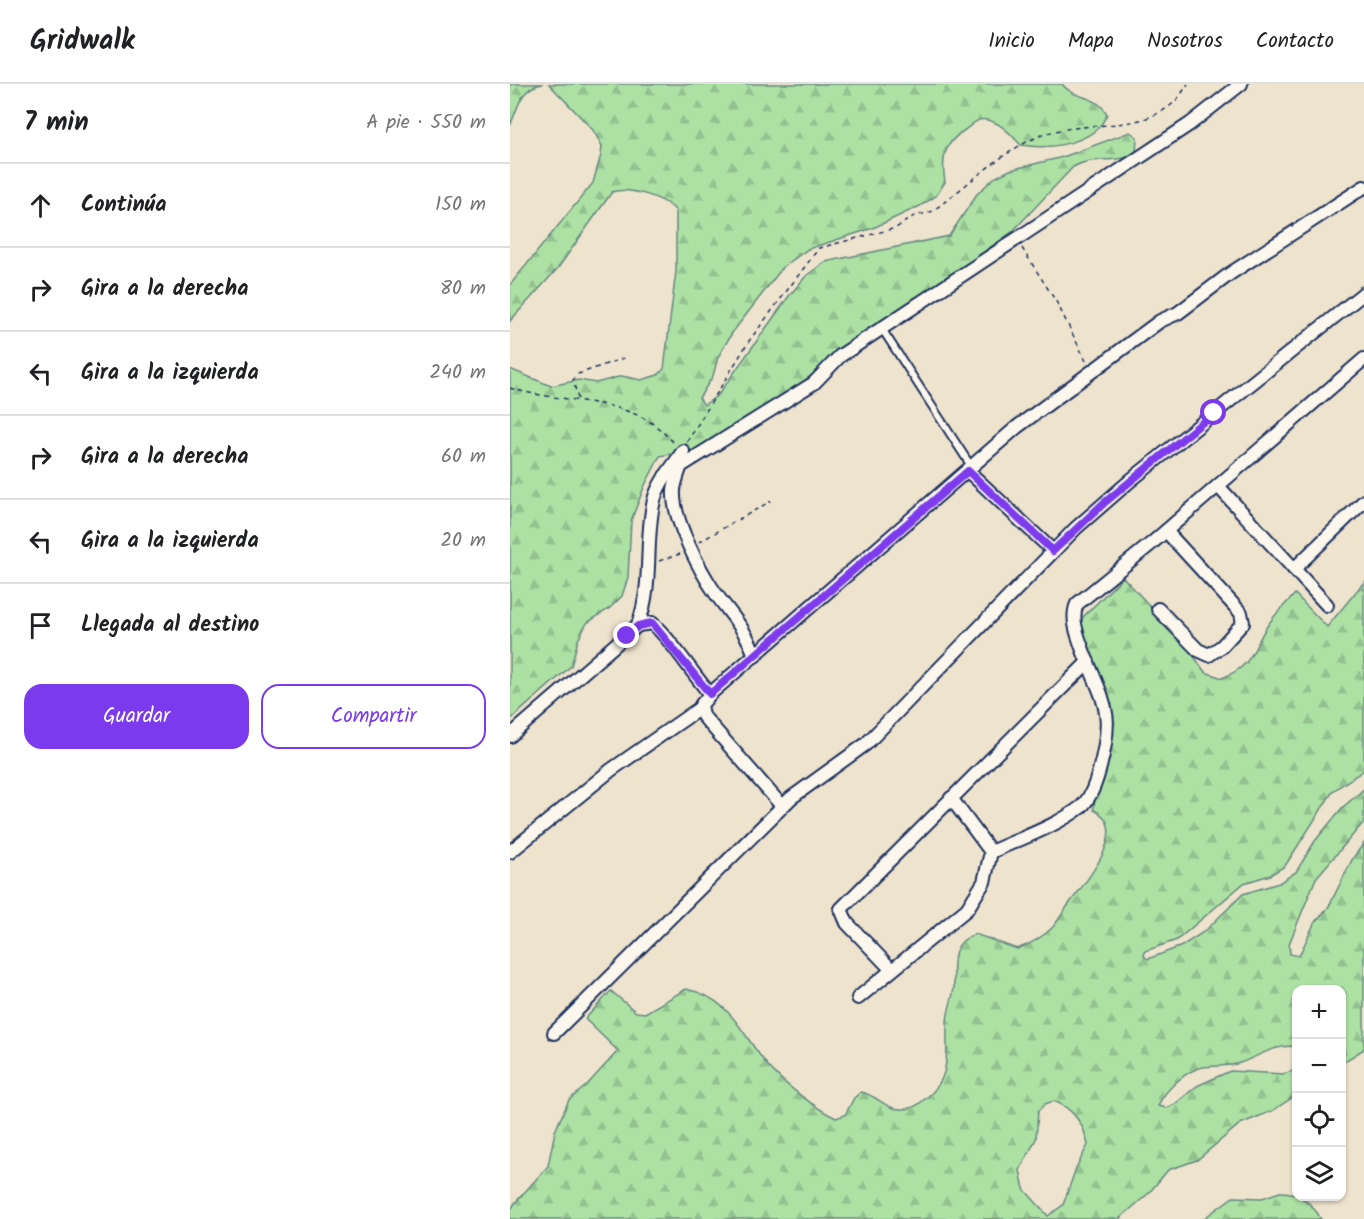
<!DOCTYPE html>
<html lang="es">
<meta charset="utf-8">
<style>
:root{--surface:#fff;--page:#f2f2f2;--text:#202124;--muted:#757577;--line:#e0e0e0;--accent:#7c3aed}
body{margin:0;font-family:Kalam,sans-serif;background:var(--page);color:var(--text)}
.controls{position:absolute;right:18px;bottom:18px;display:grid;overflow:hidden;border-radius:12px;box-shadow:0 2px 4px #0004}
.controls button{width:54px;height:54px;display:grid;place-items:center;padding:0;border:0;border-bottom:2px solid var(--line);background:var(--surface);color:var(--text);font:30px sans-serif}
.stop{position:absolute;width:18px;height:18px;margin:-14px;border:4px solid #7c3aed;border-radius:50%;background:#fff}
.stop.end{background:#7c3aed;border-color:#fff;box-shadow:0 2px 6px #0008}
.list{margin:0;padding:0;list-style:none}
h2{display:flex;justify-content:space-between;align-items:center;height:78px;margin:0;padding:0 24px;font-size:26px}
h2 small{font-size:20px;font-weight:400;color:var(--muted)}
.list li{display:grid;grid-template-columns:39px 1fr auto;gap:18px;align-items:center;box-sizing:border-box;height:84px;padding:0 24px;border-top:2px solid var(--line)}
.list b{display:block;font-size:22px;white-space:nowrap}
.list em{font-size:20px;font-style:normal;color:var(--muted)}
.actions{display:flex;gap:12px;padding:18px 24px}
.actions a{flex:1;padding:14px 0;border:2px solid var(--accent);border-radius:18px;text-align:center;font-size:21px;color:var(--accent)}
.actions .main{background:var(--accent);color:#fff}
.icon{flex:none;width:33px;height:33px;fill:none;stroke:currentColor;stroke-width:2;stroke-linecap:round;stroke-linejoin:round}
.map{position:relative;flex:none;width:854px;height:1135px;overflow:hidden}
header{display:flex;align-items:center;gap:36px;box-sizing:border-box;height:84px;padding:0 30px;background:var(--surface);border-bottom:2px solid var(--line)}
header strong{font-size:28px}
nav{display:flex;gap:33px;margin-inline-start:auto;font-size:21px}
main{display:flex}
aside{flex:1;background:var(--surface)}
.map>svg:first-child{display:block}
.forest{fill:url(#forest-firs);stroke:#648880;stroke-width:1.5;fill-rule:evenodd}
.lines{fill:none;stroke-linecap:round;stroke-linejoin:round}
.service-casing{stroke:#1b2f5e;stroke-width:10}
.minor-casing{stroke:#1b2f5e;stroke-width:16}
.path{stroke:#1b2f5e;stroke-width:1.5;stroke-dasharray:4.5 4.5;stroke-linecap:butt}
.service{stroke:#fbf7ec;stroke-width:6}
.minor{stroke:#fbf7ec;stroke-width:12}
.route{stroke:#7c3aed;stroke-width:8}
</style>
<header>
<strong>Gridwalk</strong>
<nav><a>Inicio</a><a>Mapa</a><a>Nosotros</a><a>Contacto</a></nav>
</header>
<main>
<aside>
<h2>7 min<small>A pie · 550 m</small></h2>
<ul class="list">
<li><svg class="icon" aria-label="ahead" viewBox="0 0 24 24"><path d="M12 20V5M6 11l6-6 6 6"/></svg><div><b>Continúa</b></div><em>150 m</em></li>
<li><svg class="icon" aria-label="right" viewBox="0 0 24 24"><path d="M7 20v-9h11M14 6l5 5-5 5"/></svg><div><b>Gira a la derecha</b></div><em>80 m</em></li>
<li><svg class="icon" aria-label="left" viewBox="0 0 24 24"><path d="M17 20v-9H6M10 6l-5 5 5 5"/></svg><div><b>Gira a la izquierda</b></div><em>240 m</em></li>
<li><svg class="icon" aria-label="right" viewBox="0 0 24 24"><path d="M7 20v-9h11M14 6l5 5-5 5"/></svg><div><b>Gira a la derecha</b></div><em>60 m</em></li>
<li><svg class="icon" aria-label="left" viewBox="0 0 24 24"><path d="M17 20v-9H6M10 6l-5 5 5 5"/></svg><div><b>Gira a la izquierda</b></div><em>20 m</em></li>
<li><svg class="icon" aria-label="arrive" viewBox="0 0 24 24"><path d="M6 21V4h12l-3 4 3 4H6"/></svg><div><b>Llegada al destino</b></div></li>
</ul>
<div class="actions"><a class="main">Guardar</a><a>Compartir</a></div>
</aside>
<div class="map">
<svg width="854" height="1135" viewBox="0 0 854 1135">
<defs>
<pattern id="forest-firs" width="22" height="20" patternUnits="userSpaceOnUse" patternTransform="scale(1.5)"><rect width="22" height="20" fill="#ace1a3"/><path d="M5 1l3.5 6h-7zM16 11l3.5 6h-7z" fill="#93c18f"/></pattern>
</defs>
<rect width="100%" height="100%" fill="#eee3cd"/>
<filter id="ink" filterUnits="userSpaceOnUse"><feTurbulence type="fractalNoise" baseFrequency=".0167" numOctaves="2"/><feDisplacementMap in="SourceGraphic" scale="12" xChannelSelector="R" yChannelSelector="G"/><feConvolveMatrix kernelMatrix="1 2 1 2 8 2 1 2 1" color-interpolation-filters="sRGB"/></filter>
<g filter="url(#ink)">
<g class="forest">
<path d="M0,0H33C10,3 8,24 0,42Z"/>
<path d="M39,0H552C564,16 587,10 597,30C586,60 539,66 511,61C501,51 492,39 477,36C467,34 463,40 456,45C434,59 431,73 435,98L426,112L410,122L363,144L298,165L273,183L222,249L208,273L203,292L189,314L194,321L208,311L279,212L296,192L315,178L439,152L467,110L484,94L500,86L553,73L620,48L627,53L626,70C607,80 583,71 563,83L503,147L274,311L182,371L167,369L150,372L134,403L121,437L118,493L112,512L100,524L77,539L68,556L61,582L0,636V285L41,302L69,296L86,299L112,292L131,296L148,291L154,285L166,187V127C154,113 119,103 102,108L48,184L0,237V201L83,99L91,71L92,62L83,46Z"/>
<path d="M613,493L675,560L695,588L712,594C746,581 742,562 760,538C767,528 777,519 785,510L817,543L854,498V686L823,707L775,782L760,791L734,799L667,856L635,867L634,872L638,875L672,862L695,847L733,810L769,799L786,788L805,757L832,724L854,705V738L806,794L779,860L780,870L789,872L805,838L818,824L843,774L854,759V965L832,979V906H786V968L783,962C762,962 749,972 730,979C718,983 705,981 693,983C676,986 654,1007 648,1022L657,1024L665,1020L687,1002L720,987L773,990L786,986V1011L762,1027L730,1040L687,1076L658,1086L639,1109L609,1135H0V1127L5,1119L38,1082L45,1047L59,1016L76,1002L108,967L75,935L101,907L126,928L135,929L176,905C222,914 232,952 259,983C273,999 306,1025 326,1034L335,1031L344,1014L351,1008C367,1011 376,1026 392,1025C403,1025 408,1021 416,1014C442,994 436,968 437,939C437,927 443,915 444,903C444,880 439,859 465,850L507,865C521,860 532,854 543,843C549,836 553,828 559,820C574,800 623,744 584,726C583,715 589,705 593,694C599,677 601,657 599,640L561,545ZM544,1017C564,1025 574,1040 578,1061L566,1084L553,1121L538,1132L514,1105L510,1086L526,1055L528,1027L535,1020Z"/>
<path d="M770,1108C787,1107 802,1119 811,1135H693L723,1113L752,1114Z"/>
</g>
<g class="lines">
<g class="service-casing">
<polyline id="service" points="372,245 461,382"/>
</g>
<g class="minor-casing">
<g id="minor">
<path d="M170,384C168,391 164,400 164,407C162,434 190,487 206,510C221,531 237,547 245,572"/>
<polyline points="458,387 543,467"/>
<polyline points="155,392 304,299 330,272 680,40 731,0"/>
<polyline points="708,402 817,521"/>
<polyline points="784,485 854,417"/>
<polyline points="648,525 688,566 699,571 712,562 733,539 731,529 656,447"/>
<path d="M128,541L142,539C162,556 181,588 200,610L191,621L193,632L272,722"/>
<polyline points="200,610 507,343 650,237 668,229 721,189 854,103"/>
<path d="M0,652L128,541C144,497 134,458 144,416C149,397 163,383 173,367"/>
<polyline points="0,768 101,686 190,624"/>
<path d="M481,768C511,754 545,743 571,723C580,715 586,698 589,687C605,628 595,621 574,569C569,555 560,535 567,520L642,459L854,275"/>
<polyline points="381,885 337,839 331,825 578,578"/>
<polyline points="348,914 457,825 474,798 481,768 441,714"/>
<polyline points="44,949 281,714 356,660 566,444 621,396 854,209"/>
</g>
</g>
<g class="path">
<polyline points="512,164 547,219 576,277"/>
<path d="M0,304C44,318 96,313 137,336C148,342 157,352 166,361"/>
<polyline points="68,315 63,296 68,290 117,273"/>
<path d="M177,358L239,257L309,164L386,144L404,132L421,128C455,104 487,71 525,54C566,34 624,51 661,21C668,16 673,7 678,0"/>
<polyline points="189,458 261,417"/>
<polyline points="149,477 170,470"/>
</g>
<use href="#service" class="service"/>
<use href="#minor" class="minor"/>
</g>
</g>
<g class="lines" filter="url(#ink)">
<polyline class="route" points="117,552 128,542 142,539 200,610 458,387 543,467 594,419 704,329"/>
</g>
</svg>
<div class="controls">
<button>+</button>
<button>−</button>
<button><svg class="icon" aria-label="locate" viewBox="0 0 24 24"><circle cx="12" cy="12" r="6"/><path d="M12 2v4M12 18v4M2 12h4M18 12h4"/></svg></button>
<button><svg class="icon" aria-label="layers" viewBox="0 0 24 24"><path d="M12 4l9 5-9 5-9-5zM3 14l9 5 9-5"/></svg></button>
</div>
<div class="stop" style="left:704px;top:329px"></div>
<div class="stop end" style="left:117px;top:552px"></div>
</div>
</main>
